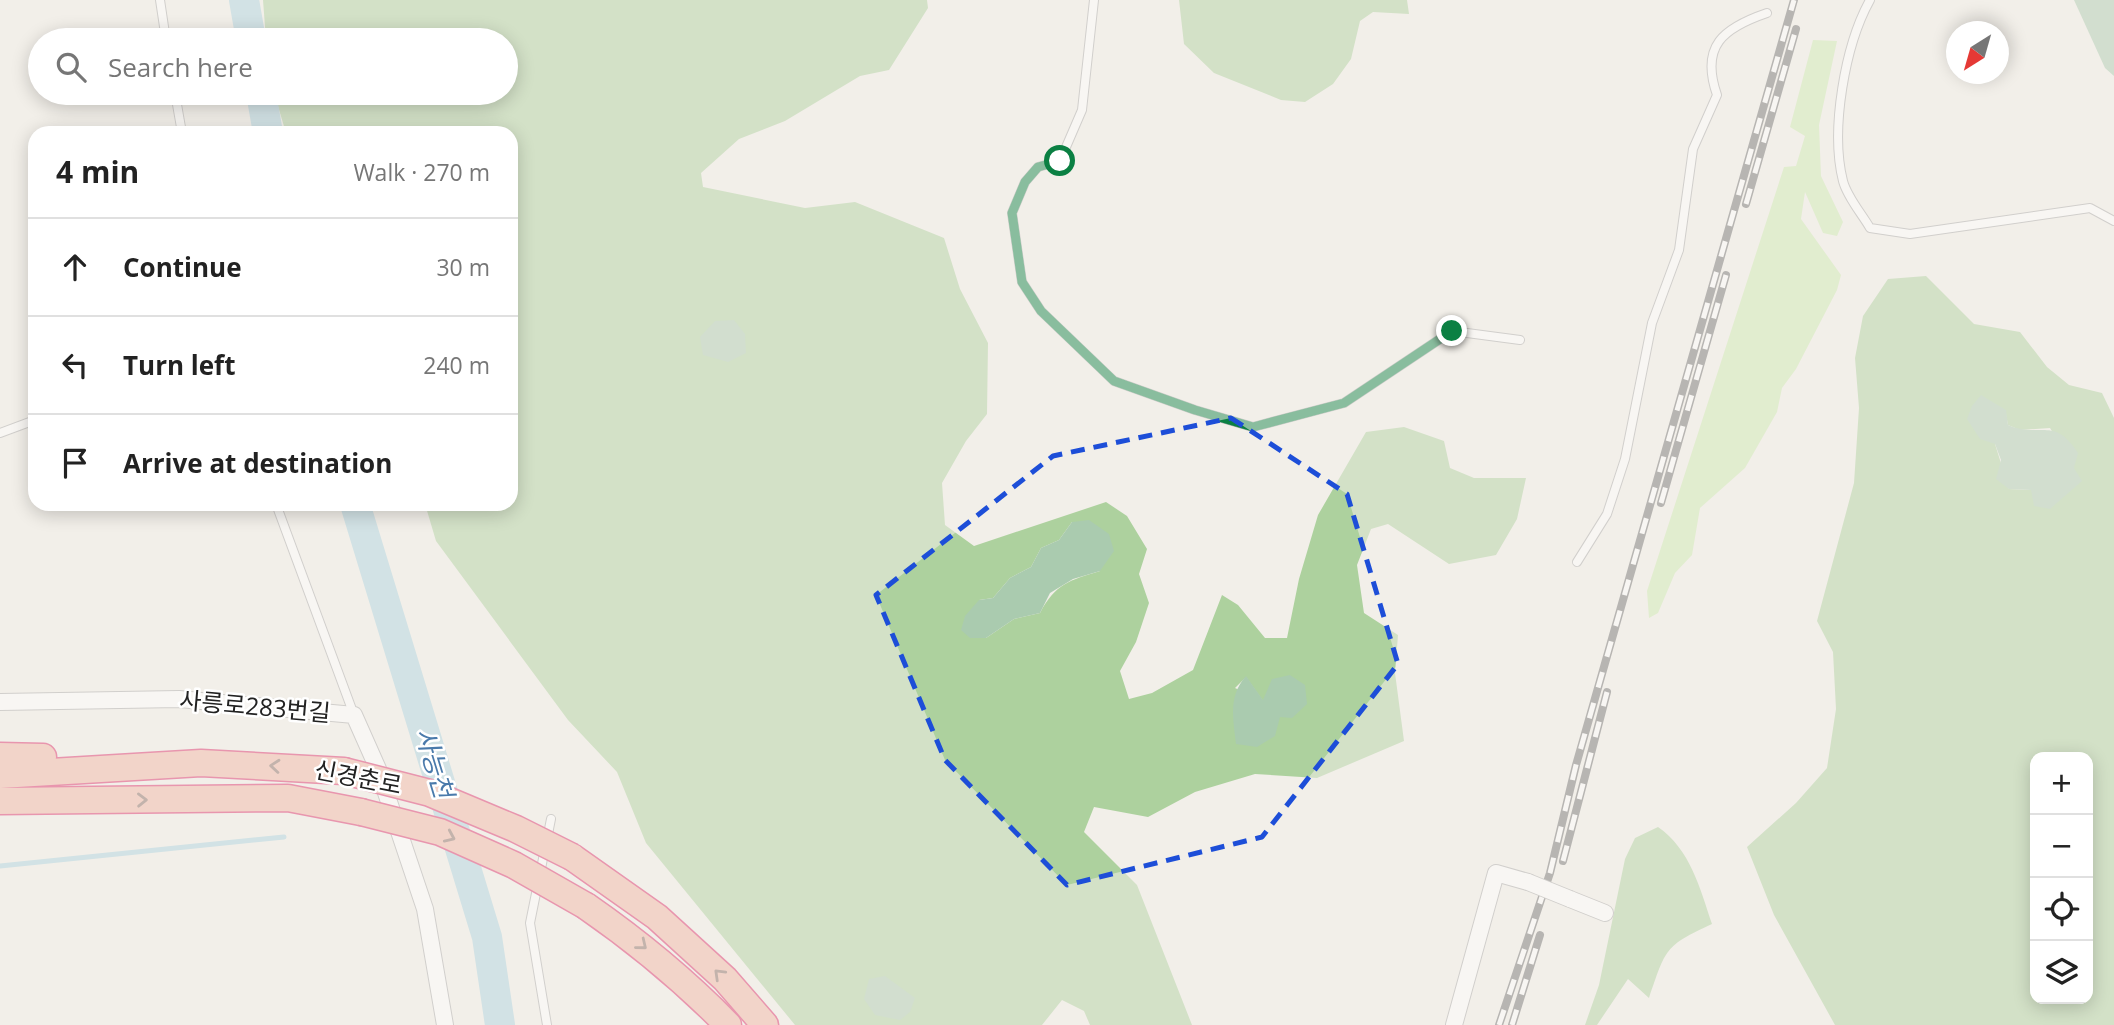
<!DOCTYPE html>
<meta charset="utf-8">
<style>
:root{--surface:#fff;--page:#f6f6f6;--text:#222;--muted:#767676;--line:#e0e0e0}
body{margin:0;font-family:"Open Sans","Noto Sans KR",sans-serif;background:var(--page);color:var(--text)}
.controls{position:absolute;right:21px;bottom:21px;display:grid;overflow:hidden;border-radius:14px;box-shadow:0 4px 18px #0003}
.controls button{width:63px;height:63px;display:grid;place-items:center;padding:0;border:0;border-bottom:2px solid var(--line);background:var(--surface);color:var(--text);font:35px sans-serif}
.compass{position:absolute;left:1946px;top:21px;width:63px;height:63px;border-radius:50%;background:var(--surface);box-shadow:0 4px 18px #0003;rotate:217deg}
.stop{position:absolute;width:21px;height:21px;margin:-16px;border:5px solid #0b8043;border-radius:50%;background:#fff}
.stop.end{background:#0b8043;border-color:#fff;box-shadow:0 2px 7px #0008}
.list{margin:0;padding:0;list-style:none}
h2{display:flex;justify-content:space-between;align-items:center;height:91px;margin:0;padding:0 28px;font-size:30px}
h2 small{font-size:23px;font-weight:400;color:var(--muted)}
.list li{display:grid;grid-template-columns:46px 1fr auto;gap:21px;align-items:center;box-sizing:border-box;height:98px;padding:0 28px;border-top:2px solid var(--line)}
.list b{display:block;font-size:26px;white-space:nowrap}
.list em{font-size:23px;font-style:normal;color:var(--muted)}
.icon{flex:none;width:38px;height:38px;fill:none;stroke:currentColor;stroke-width:2;stroke-linecap:round;stroke-linejoin:round}
.map{position:relative;flex:none;width:2114px;height:1025px;overflow:hidden}
.search{position:absolute;background:var(--surface);box-shadow:0 4px 18px #0003;left:28px;top:28px;width:490px;height:77px;display:flex;align-items:center;gap:18px;box-sizing:border-box;padding:0 24px;border-radius:38px;color:var(--muted);font-size:26px}
.panel{position:absolute;background:var(--surface);box-shadow:0 4px 18px #0003;left:28px;top:126px;width:490px;height:385px;border-radius:21px}
.map>svg:first-child{display:block}
.grass{fill:#cdebb0}
.forest{fill:#add19e;fill-rule:evenodd}
.cemetery{fill:#aacbaf}
.lines{fill:none;stroke-linecap:round;stroke-linejoin:round}
.stream{stroke:#aad3df;stroke-width:5}
.river{stroke:#aad3df;stroke-width:30}
.service-casing{stroke:#a9a9a9;stroke-width:10}
.minor-casing{stroke:#a9a9a9;stroke-width:18}
.trunk-casing{stroke:#dc2a67;stroke-width:29}
.service{stroke:#fff;stroke-width:8}
.minor{stroke:#fff;stroke-width:16}
.trunk{stroke:#f2b4a3;stroke-width:26}
.rail-casing{stroke:#707070;stroke-width:8}
.rail{stroke:#fff;stroke-width:5;stroke-dasharray:16;stroke-linecap:butt}
.minor-bridge-casing{stroke:#a9a9a9;stroke-width:18;stroke-linecap:butt}
.trunk-bridge-casing{stroke:#dc2a67;stroke-width:29;stroke-linecap:butt}
.minor-bridge{stroke:#fff;stroke-width:16}
.trunk-bridge{stroke:#f2b4a3;stroke-width:26}
.oneway{stroke:#8a6b62}
.route{stroke:#0b8043;stroke-width:9}
.marked{fill:none;stroke:#1d4ed8;stroke-width:5;stroke-dasharray:14 9;stroke-linejoin:round}
.labels{text-anchor:middle;stroke-width:5;stroke-linejoin:round;paint-order:stroke}
.street-label{font-size:24px;fill:#222;stroke:#fff}
.water-label{font-size:26px;font-style:italic;fill:#4a7aab;stroke:#fff}
</style>
<div class="map">
<svg width="2114" height="1025" viewBox="0 0 2114 1025">
<rect width="100%" height="100%" fill="#f2efe9"/>
<polygon class="grass" points="1813,40 1837,41 1819,125 1821,176 1843,222 1837,236 1823,233 1805,192 1801,219 1841,275 1837,290 1796,369 1782,388 1777,412 1745,468 1700,508 1692,555 1675,573 1658,613 1649,618 1647,591 1784,167 1796,166 1805,136 1790,127"/>
<g class="forest">
<path d="M263,0H927L928,8L889,70L860,76L785,121L739,139L701,173L703,187L805,208L855,202L944,238L960,289L988,343L987,414L966,441L942,483L945,525L974,546L1106,502L1127,516L1147,549L1139,574L1149,603L1136,642L1120,671L1129,699L1152,693L1193,670L1222,595L1238,605L1265,638H1287L1299,579L1318,515L1366,432L1404,427L1444,441L1450,468L1474,478H1526L1517,519L1496,555L1449,564L1388,524L1371,529L1357,565L1364,613L1398,635L1395,673L1404,741L1317,778L1255,774L1195,792L1148,817L1094,807L1084,832L1137,885L1192,1025H1090L1084,1011L1062,1000L1042,1025H795L646,843L617,772L568,720L436,541L425,504H511V133H286L274,93H506V40H266ZM1072,522L1100,571C1070,580 1055,584 1040,613L1014,619L986,638L979,600L993,598L1010,578L1031,567L1041,548L1059,540ZM1246,677L1263,701L1235,688Z"/>
<polygon points="1179,0 1407,0 1409,14 1373,12 1360,21 1351,59 1333,84 1305,102 1281,100 1214,73 1184,44"/>
<path d="M1926,276L1974,324L2020,332L2047,367L2069,385L2102,393L2114,418V1025H1835L1774,915L1747,847L1796,803L1827,768L1836,709L1833,652L1817,621L1854,483L1859,408L1855,358L1863,316L1888,279ZM2005,410L2008,425L2020,430L2050,428L2074,468L2031,490L2009,489L1995,444ZM2035,757H2088V999H2035Z"/>
<path d="M1658,827C1690,849 1700,888 1712,924C1664,946 1666,949 1649,998L1628,979L1597,1025H1585L1599,985L1625,859L1635,838Z"/>
</g>
<g class="cemetery">
<polygon points="2074,0 2114,0 2114,76 2105,68"/>
<polygon points="734,320 745,334 746,353 728,362 703,355 700,337 715,321"/>
<path d="M1981,395L2006,410L2008,425C2040,439 2054,415 2078,453L2074,468L2082,481L2050,509L2034,506L2031,490L2009,489L1996,479L2001,460L1995,444L1980,439L1967,419L1972,406Z"/>
<polygon points="1089,520 1109,534 1114,551 1100,571 1073,579 1050,593 1040,613 1014,619 986,638 970,638 961,630 965,616 979,600 993,598 1010,578 1031,567 1041,548 1059,540 1072,522"/>
<path d="M1290,675L1305,685L1307,704L1292,718L1280,717L1275,736L1257,747L1236,744C1233,719 1228,696 1246,676L1263,700L1272,679Z"/>
<polygon points="885,976 915,998 910,1012 900,1020 875,1015 864,999 869,979"/>
</g>
<g class="lines">
<polyline class="stream" points="0,866 284,837"/>
<g class="river">
<polyline points="244,0 251,40"/>
<polyline points="261,93 268,133"/>
<polyline points="355,504 487,937 500,1025"/>
</g>
<g class="service-casing">
<g id="service">
<polyline points="160,0 166,40"/>
<polyline points="1094,0 1082,110 1060,161 1038,167 1025,182 1012,213 1022,282 1041,311 1114,381 1195,410 1253,427 1344,403 1452,331 1520,340"/>
<path d="M1870,0C1845,45 1830,130 1843,181C1847,197 1862,214 1870,228L1910,234L2090,208L2114,221"/>
<polyline points="175,93 182,133"/>
<polyline points="0,433 35,420"/>
<polyline points="276,504 354,715"/>
<path d="M1577,562L1607,514L1625,459L1652,323L1679,250L1693,149L1717,95C1700,46 1723,28 1767,13"/>
<polyline points="547,1025 530,923 551,819"/>
</g>
</g>
<g class="minor-casing">
<g id="minor">
<polyline points="0,702 179,699 354,715 378,769 425,909 445,1025"/>
<polyline points="1570,899 1605,913"/>
<polyline points="1454,1025 1496,873 1528,882"/>
</g>
</g>
<g class="trunk-casing">
<g id="trunk">
<polyline points="0,756 43,757"/>
<polyline points="0,775 201,763 344,771"/>
<polyline points="0,801 288,798 361,812"/>
<polyline points="572,857 657,917 725,979 765,1025"/>
<path d="M586,906C638,942 684,980 728,1025"/>
</g>
</g>
<use href="#service" class="service"/>
<use href="#minor" class="minor"/>
<use href="#trunk" class="trunk"/>
<g class="rail-casing">
<g id="rail">
<polyline points="1746,204 1796,29"/>
<polyline points="1661,503 1726,275"/>
<polyline points="1563,861 1607,692"/>
<polyline points="1499,1025 1550,873 1576,765 1794,0"/>
<polyline points="1512,1025 1540,935"/>
</g>
</g>
<use href="#rail" class="rail"/>
<g class="minor-bridge-casing">
<polyline id="minor-bridge" points="1528,882 1570,899"/>
</g>
<g class="trunk-bridge-casing">
<g id="trunk-bridge">
<polyline points="344,771 430,793 516,829 572,857"/>
<polyline points="361,812 440,832 514,865 586,906"/>
</g>
</g>
<use href="#minor-bridge" class="minor-bridge"/>
<use href="#trunk-bridge" class="trunk-bridge"/>
</g>
<defs><path id="oneway-chevron" d="M-2-3.5L2.5 0L-2 3.5" fill="none" stroke-width="1.6" stroke-linecap="round" stroke-linejoin="round" transform="scale(1.75)"/></defs>
<g class="oneway">
<use href="#oneway-chevron" transform="translate(275 766) rotate(-175)"/>
<use href="#oneway-chevron" transform="translate(142 800) rotate(-1)"/>
<use href="#oneway-chevron" transform="translate(450 837) rotate(24)"/>
<use href="#oneway-chevron" transform="translate(642 945) rotate(39)"/>
<use href="#oneway-chevron" transform="translate(719 974) rotate(-136)"/>
</g>
<g class="lines">
<polyline class="route" points="1060,161 1038,167 1025,182 1012,213 1022,282 1041,311 1114,381 1195,410 1253,427 1344,403 1452,331"/>
</g>
<path d="M0 0H2114V1025H0ZM1231,418L1347,494L1398,664L1262,837L1067,885L945,760L876,595L1053,456Z" fill="#f2efe9" fill-opacity=".55" fill-rule="evenodd"/>
<path class="marked" d="M1231,418L1347,494L1398,664L1262,837L1067,885L945,760L876,595L1053,456Z"/>
<g class="labels">
<g class="street-label">
<text transform="translate(255 707) rotate(5)" y="8">사릉로283번길</text>
<text transform="translate(358 778) rotate(11)" y="8">신경춘로</text>
</g>
<g class="water-label">
<text transform="translate(434 763) rotate(73)" y="9">사능천</text>
</g>
</g>
</svg>
<div class="controls">
<button>+</button>
<button>−</button>
<button><svg class="icon" aria-label="locate" viewBox="0 0 24 24"><circle cx="12" cy="12" r="6"/><path d="M12 2v4M12 18v4M2 12h4M18 12h4"/></svg></button>
<button><svg class="icon" aria-label="layers" viewBox="0 0 24 24"><path d="M12 4l9 5-9 5-9-5zM3 14l9 5 9-5"/></svg></button>
</div>
<svg class="compass" viewBox="-18 -18 36 36"><path d="M0-13l5 13h-10z" fill="#e53935"/><path d="M0 13l5-13h-10z" fill="#767676"/></svg>
<div class="stop" style="left:1060px;top:161px"></div>
<div class="stop end" style="left:1452px;top:331px"></div>
<div class="search"><svg class="icon" aria-label="search" viewBox="0 0 24 24"><circle cx="10" cy="10" r="6"/><path d="M15 15l6 6"/></svg>Search here</div>
<section class="panel">
<h2>4 min<small>Walk · 270 m</small></h2>
<ul class="list">
<li><svg class="icon" aria-label="ahead" viewBox="0 0 24 24"><path d="M12 20V5M6 11l6-6 6 6"/></svg><div><b>Continue</b></div><em>30 m</em></li>
<li><svg class="icon" aria-label="left" viewBox="0 0 24 24"><path d="M17 20v-9H6M10 6l-5 5 5 5"/></svg><div><b>Turn left</b></div><em>240 m</em></li>
<li><svg class="icon" aria-label="arrive" viewBox="0 0 24 24"><path d="M6 21V4h12l-3 4 3 4H6"/></svg><div><b>Arrive at destination</b></div></li>
</ul>
</section>
</div>
